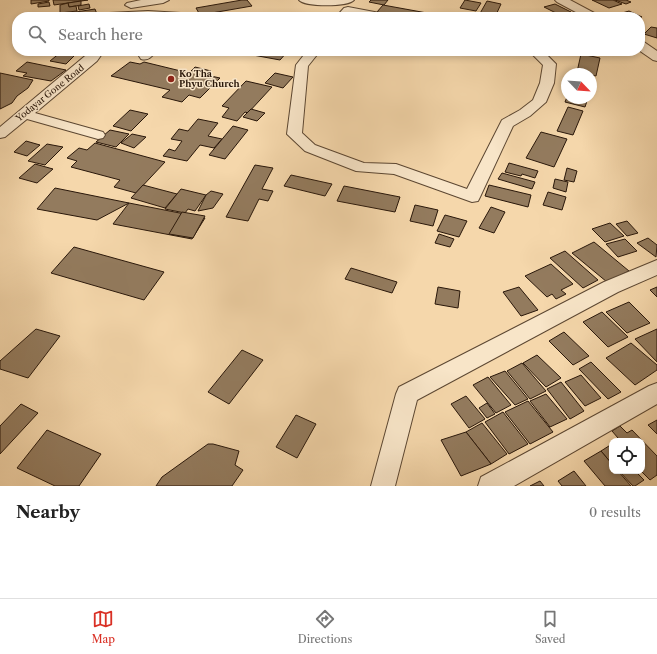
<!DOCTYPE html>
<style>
:root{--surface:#fff;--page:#f6f6f6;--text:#222;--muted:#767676;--line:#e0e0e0;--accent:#d93025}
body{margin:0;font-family:"Libre Caslon Text",serif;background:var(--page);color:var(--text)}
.controls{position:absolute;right:12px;bottom:12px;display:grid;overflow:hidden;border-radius:8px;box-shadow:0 2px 6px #0003}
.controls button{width:36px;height:36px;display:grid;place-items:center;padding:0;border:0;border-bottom:1px solid var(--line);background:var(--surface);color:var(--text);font:20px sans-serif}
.compass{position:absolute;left:561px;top:68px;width:36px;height:36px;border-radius:50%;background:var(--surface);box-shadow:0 2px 6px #0003;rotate:115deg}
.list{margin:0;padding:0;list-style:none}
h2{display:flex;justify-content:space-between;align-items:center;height:52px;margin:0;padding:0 16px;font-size:17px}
h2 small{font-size:13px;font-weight:400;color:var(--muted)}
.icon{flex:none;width:22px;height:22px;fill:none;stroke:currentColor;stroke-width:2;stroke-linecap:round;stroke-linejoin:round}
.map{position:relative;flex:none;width:657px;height:486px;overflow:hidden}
.search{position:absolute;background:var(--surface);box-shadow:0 2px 6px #0003;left:12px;right:12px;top:12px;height:44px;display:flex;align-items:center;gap:10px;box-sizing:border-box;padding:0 14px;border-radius:16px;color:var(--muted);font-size:15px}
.sheet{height:112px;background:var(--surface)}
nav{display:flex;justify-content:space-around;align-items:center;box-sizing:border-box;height:56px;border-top:1px solid var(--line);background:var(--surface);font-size:11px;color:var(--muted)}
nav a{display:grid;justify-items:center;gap:2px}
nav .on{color:var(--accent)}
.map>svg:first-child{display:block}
.building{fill:#937b5e;stroke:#29170a}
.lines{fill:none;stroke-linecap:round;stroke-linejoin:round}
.minor-casing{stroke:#5c4732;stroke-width:2}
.minor{fill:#f8e5c8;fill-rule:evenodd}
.poi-dot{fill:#8f2418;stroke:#f8e5c8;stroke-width:1.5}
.labels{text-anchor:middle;stroke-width:3;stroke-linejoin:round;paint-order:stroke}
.far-poi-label{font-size:9px;font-weight:bold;fill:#29170a;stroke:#f8e5c8;text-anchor:start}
.far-street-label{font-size:9px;fill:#29170a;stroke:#f8e5c8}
</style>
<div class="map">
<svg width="657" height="486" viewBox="0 0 657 486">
<rect width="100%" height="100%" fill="#f5d7ab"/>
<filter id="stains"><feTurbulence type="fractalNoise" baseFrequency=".005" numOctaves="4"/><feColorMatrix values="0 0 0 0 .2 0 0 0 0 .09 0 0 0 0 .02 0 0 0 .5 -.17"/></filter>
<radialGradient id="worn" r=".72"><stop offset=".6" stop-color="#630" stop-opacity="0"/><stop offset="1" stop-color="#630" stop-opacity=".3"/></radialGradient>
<g class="building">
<polygon points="31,0 49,0 49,1 31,4"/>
<polygon points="53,0 88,0 54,5"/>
<polygon points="242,0 247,0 252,6 200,15 196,8"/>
<polygon points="371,0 388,0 384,5 369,2"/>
<polygon points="465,0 481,3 476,11 460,8"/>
<polygon points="592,0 613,0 622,4 609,8"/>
<polygon points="615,0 626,0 631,2 626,4"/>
<polygon points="81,1 81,5 69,7 68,3"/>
<polygon points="487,1 501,4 495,17 478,17"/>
<polygon points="49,2 50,6 38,7 38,4"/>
<polygon points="68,3 69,7 76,6 77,11 60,13 60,5"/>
<polygon points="89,4 90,8 79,10 78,6"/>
<polygon points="555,4 571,12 560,15 544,7"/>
<polygon points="383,5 449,17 403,17 377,12"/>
<polygon points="95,9 97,14 79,17 64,17 63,14"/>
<polygon points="629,11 642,17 612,16"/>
<polygon points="651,27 657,28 657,38 644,34"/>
<polygon points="244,51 288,51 280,60 242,53"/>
<polygon points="61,52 76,54 66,64 50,61"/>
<polygon points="581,54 600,58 596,76 577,72"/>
<polygon points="27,62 66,70 51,81 23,76 27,73 16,71"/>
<polygon points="130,62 140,64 144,62 189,73 195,67 211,71 206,75 220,78 200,98 189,95 182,102 162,97 170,90 111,76"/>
<polygon points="0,73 33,80 28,88 17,96 12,103 0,109"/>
<polygon points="275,73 293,77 283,88 265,83"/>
<polygon points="246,81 272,87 248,113 245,112 237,121 222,117 229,108 222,106"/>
<polygon points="567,97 567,98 588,98 585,107 565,102"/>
<polygon points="568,107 583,111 573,135 557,131"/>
<polygon points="251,109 265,113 257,121 243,117"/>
<polygon points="130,110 148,114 131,131 113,126"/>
<polygon points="198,119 218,123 208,136 222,139 214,148 200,145 187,161 163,156 169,149 175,151 182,141 171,139 179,129 188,131"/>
<polygon points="233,126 248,130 225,159 209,155"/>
<polygon points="110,130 129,134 116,147 96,142"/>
<polygon points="541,132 567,139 554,167 526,158"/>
<polygon points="132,134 146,137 134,148 121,143"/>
<polygon points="26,141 40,145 27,156 14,152"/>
<polygon points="95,143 165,162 136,193 114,187 120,180 71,167 77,161 67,158 79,148 87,150"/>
<polygon points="47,144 63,147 45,165 28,161"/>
<polygon points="509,163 538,171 535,178 522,174 521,176 505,172"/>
<polygon points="35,164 53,169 37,183 19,178"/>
<polygon points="255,165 273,168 262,189 273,191 268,201 259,199 248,221 226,217"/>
<polygon points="567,168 577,171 574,182 564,180"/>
<polygon points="502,173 535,182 532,189 498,179"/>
<polygon points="291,175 332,184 325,196 284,186"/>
<polygon points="555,179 568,182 566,192 553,188"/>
<polygon points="143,185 177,194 165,208 131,198"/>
<polygon points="489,185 531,195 528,207 485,196"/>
<polygon points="344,186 400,197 395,212 337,201"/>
<polygon points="55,188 129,203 97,220 37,209"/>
<polygon points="181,189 206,195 195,211 188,209 185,213 165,209"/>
<polygon points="211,191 223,194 213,208 198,211 206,195"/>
<polygon points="548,192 566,197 562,210 543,205"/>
<polygon points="129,203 205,218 192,239 113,224"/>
<polygon points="415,205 438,210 433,226 410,221"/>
<polygon points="491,207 505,212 494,233 479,228"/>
<polygon points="182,212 205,216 193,238 169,234"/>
<polygon points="445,215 467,221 459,237 437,231"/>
<polygon points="627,221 638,233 627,236 616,224"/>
<polygon points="610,223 624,236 605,242 592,229"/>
<polygon points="439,234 454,239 450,247 435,243"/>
<polygon points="648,238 657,245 656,257 637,243"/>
<polygon points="625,239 637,251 618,257 606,244"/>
<polygon points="594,242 629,271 607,282 572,253"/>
<polygon points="74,247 164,272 144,300 51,273"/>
<polygon points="565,251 598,280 583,288 550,258"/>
<polygon points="551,264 573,284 561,290 566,294 556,299 552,294 547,297 525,276"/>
<polygon points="351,268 397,282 392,293 345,279"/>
<polygon points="438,287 460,291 458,308 435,304"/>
<polygon points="519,287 538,310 521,316 503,292"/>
<polygon points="657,287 657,297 650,290"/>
<polygon points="629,302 650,323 627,333 606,312"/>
<polygon points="602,312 628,337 608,347 583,322"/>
<polygon points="36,329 60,336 28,378 0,369 0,361"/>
<polygon points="657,329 657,362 635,339"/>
<polygon points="564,332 589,356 573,365 549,341"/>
<polygon points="631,343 657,365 657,370 635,385 606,358"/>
<polygon points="242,350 263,360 229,404 208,392"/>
<polygon points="537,355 561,378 546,387 523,363"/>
<polygon points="591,362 621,392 608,399 579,369"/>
<polygon points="522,363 546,391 530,399 507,371"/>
<polygon points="505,371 528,399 515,405 490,377"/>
<polygon points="581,375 601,398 585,406 565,382"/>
<polygon points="488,377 511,405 496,413 473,385"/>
<polygon points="561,382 584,411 570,419 547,389"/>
<polygon points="546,394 567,419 550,427 530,401"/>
<polygon points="466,396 485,419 469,428 451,404"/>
<polygon points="528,401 553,432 530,444 505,412"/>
<polygon points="487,403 495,414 487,418 479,408"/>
<polygon points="21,404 38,413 0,454 0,426"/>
<polygon points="503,412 528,444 509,454 485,422"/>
<polygon points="296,415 316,424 297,458 276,447"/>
<polygon points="657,420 657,434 648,425"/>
<polygon points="482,423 507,454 491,464 466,432"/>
<polygon points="620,426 627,433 632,430 657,456 657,475 650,480 641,471 642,441 613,441 618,438 612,431"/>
<polygon points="47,430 101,454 79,486 55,486 17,468"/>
<polygon points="466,432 491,464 461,476 441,440"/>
<polygon points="208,444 213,444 239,451 235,465 243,470 232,486 156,486 162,477"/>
<polygon points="612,444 612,464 601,451"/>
<polygon points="601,451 612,464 612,471 618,471 631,486 605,486 584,461"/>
<polygon points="574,471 586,486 562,486 558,481"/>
<polygon points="619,471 635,471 644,480 635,486 633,486"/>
<polygon points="540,481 544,486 530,486"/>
</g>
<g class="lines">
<g class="minor-casing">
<g id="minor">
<polygon points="141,0 169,0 163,3 131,8 125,5 127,3"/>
<path d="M299,0H354C348,7 305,7 299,0Z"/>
<polygon points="555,0 570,0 598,15 600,17 585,17 557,2"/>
<polygon points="348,7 385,14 389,15 391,17 367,17 351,14 348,17 336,17 344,8"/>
<polygon points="148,11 197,14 201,15 203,17 103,16 105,14 109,13"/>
<polygon points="640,41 644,42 657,51 657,61 653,60 640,51"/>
<polygon points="91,51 104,51 97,61 35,113 103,132 105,135 103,138 98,139 27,119 5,137 0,138 0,127"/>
<path d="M143,51H156C152,57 148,61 141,59L139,56Z"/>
<polygon points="307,51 320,51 308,66 302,133 315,145 364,163 396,164 467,189 502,120 520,110 533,100 540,83 543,65 529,51 543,51 556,64 554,83 546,102 530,116 513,126 480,197 478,201 472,202 394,174 356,171 305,151 287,134 296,65"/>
<polygon points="657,260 657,275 618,292 417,400 395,486 371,486 396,394 399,387 604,282"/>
<polygon points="657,383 657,404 514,486 478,486 481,477 649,386"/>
</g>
</g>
<use href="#minor" class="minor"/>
</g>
<circle class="poi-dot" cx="171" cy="79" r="4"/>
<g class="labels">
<g class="far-poi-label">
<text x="179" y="77">Ko Tha<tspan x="179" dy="10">Phyu Church</tspan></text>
</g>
<g class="far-street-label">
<text transform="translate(50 93) rotate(-39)" y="3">Yodayar Gone Road</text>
</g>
</g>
<rect width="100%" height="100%" filter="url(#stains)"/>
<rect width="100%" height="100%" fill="url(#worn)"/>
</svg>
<div class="controls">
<button><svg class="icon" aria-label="locate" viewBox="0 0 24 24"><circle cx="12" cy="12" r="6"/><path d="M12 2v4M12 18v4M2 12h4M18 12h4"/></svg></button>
</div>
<svg class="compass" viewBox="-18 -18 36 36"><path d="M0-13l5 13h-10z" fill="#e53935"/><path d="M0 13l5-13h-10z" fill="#767676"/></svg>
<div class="search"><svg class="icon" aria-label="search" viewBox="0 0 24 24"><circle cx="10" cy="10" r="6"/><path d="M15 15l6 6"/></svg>Search here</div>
</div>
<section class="sheet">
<h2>Nearby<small>0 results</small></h2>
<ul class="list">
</ul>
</section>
<nav>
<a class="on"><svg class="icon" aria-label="map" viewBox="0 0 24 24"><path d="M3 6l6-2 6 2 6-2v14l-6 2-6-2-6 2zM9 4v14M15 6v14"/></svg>Map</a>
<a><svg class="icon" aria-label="directions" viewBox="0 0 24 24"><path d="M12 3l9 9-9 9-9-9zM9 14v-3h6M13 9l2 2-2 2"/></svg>Directions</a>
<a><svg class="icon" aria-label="saved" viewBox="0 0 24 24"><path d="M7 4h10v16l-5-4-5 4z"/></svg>Saved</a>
</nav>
